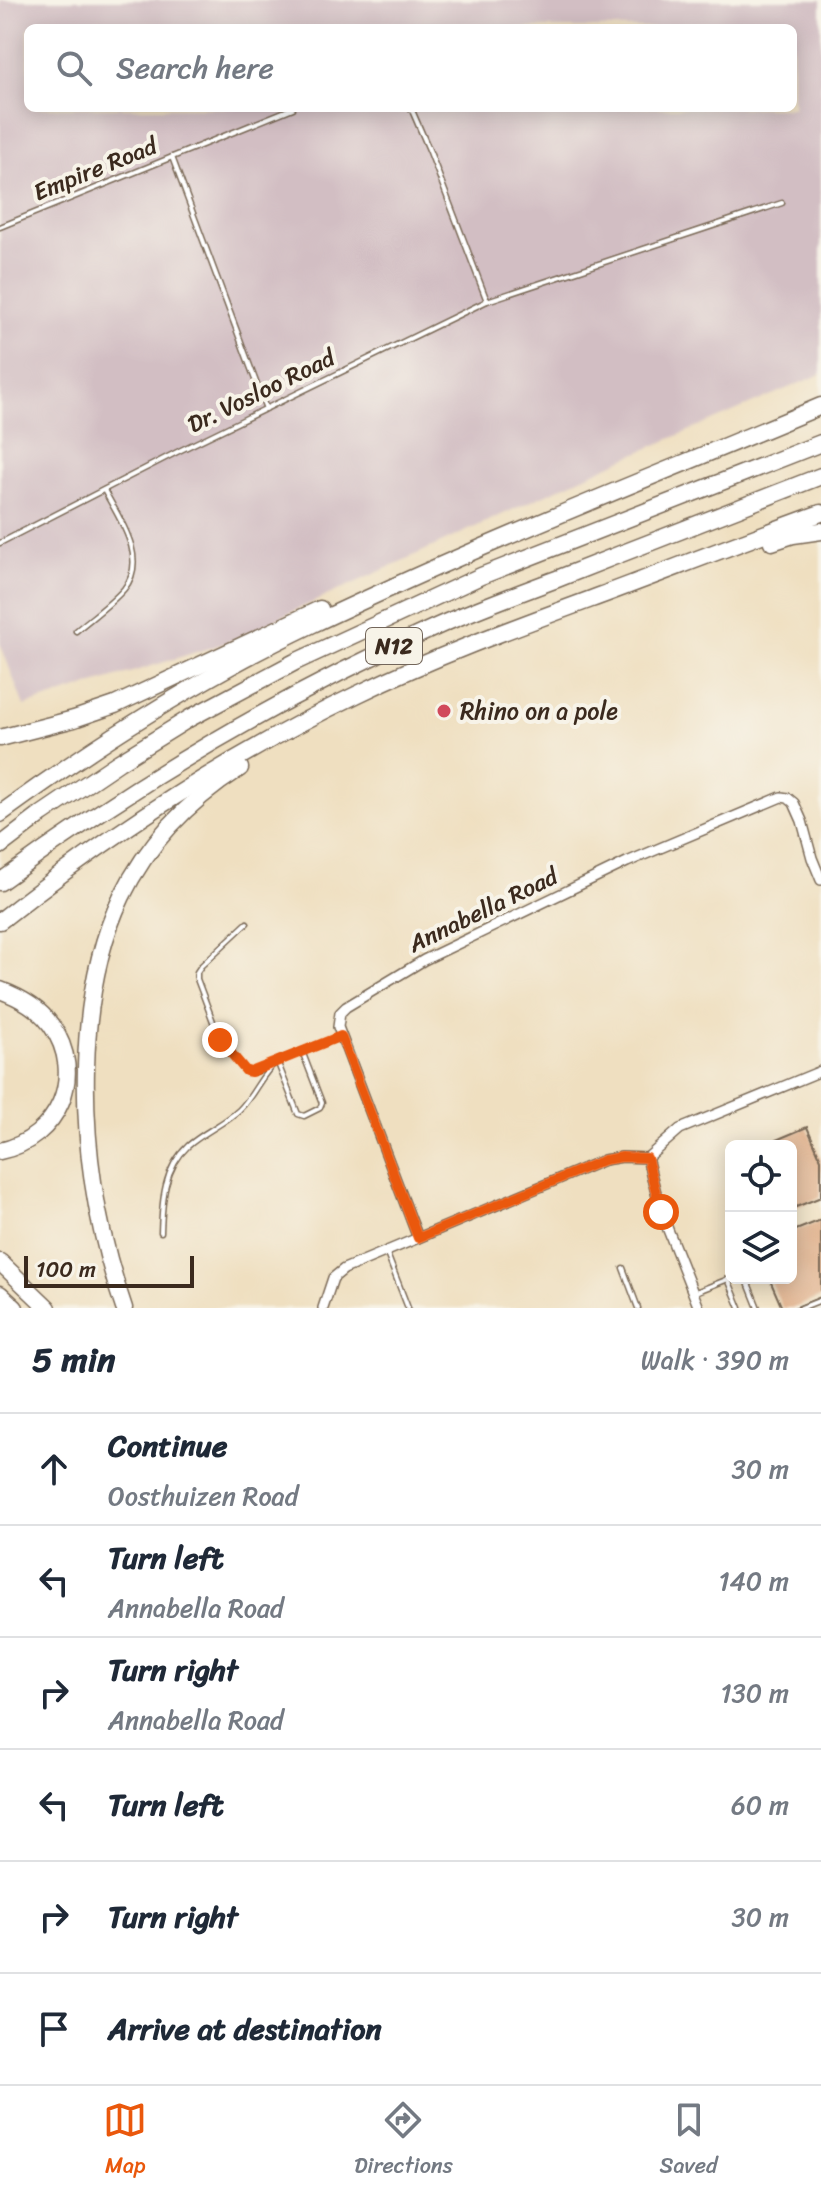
<!DOCTYPE html>
<meta charset="utf-8">
<style>
:root{--surface:#fff;--page:#f6f6f7;--text:#1f2937;--muted:#747a83;--line:#e0e1e3;--accent:#ea580c}
body{margin:0;font-family:Sriracha,sans-serif;background:var(--page);color:var(--text)}
.controls{position:absolute;right:24px;bottom:24px;display:grid;overflow:hidden;border-radius:12px;box-shadow:0 4px 20px #0003}
.controls button{width:72px;height:72px;display:grid;place-items:center;padding:0;border:0;border-bottom:2px solid var(--line);background:var(--surface);color:var(--text);font:40px sans-serif}
.scale{position:absolute;left:24px;bottom:20px;width:170px;box-sizing:border-box;padding-left:8px;border:4px solid #3b2a1e;border-top:0;font-size:22px;line-height:28px;white-space:nowrap;color:#3b2a1e;-webkit-text-stroke:6px #f7f3e8;paint-order:stroke}
.stop{position:absolute;width:24px;height:24px;margin:-18px;border:6px solid #ea580c;border-radius:50%;background:#fff}
.stop.end{background:#ea580c;border-color:#fff;box-shadow:0 2px 8px #0008}
.list{margin:0;padding:0;list-style:none}
h2{display:flex;justify-content:space-between;align-items:center;height:104px;margin:0;padding:0 32px;font-size:34px}
h2 small{font-size:26px;font-weight:400;color:var(--muted)}
.list li{display:grid;grid-template-columns:52px 1fr auto;gap:24px;align-items:center;box-sizing:border-box;height:112px;padding:0 32px;border-top:2px solid var(--line)}
.list b{display:block;font-size:30px;white-space:nowrap}
.list p{margin:0;font-size:26px;white-space:nowrap;color:var(--muted)}
.list em{font-size:26px;font-style:normal;color:var(--muted)}
.icon{flex:none;width:44px;height:44px;fill:none;stroke:currentColor;stroke-width:2;stroke-linecap:round;stroke-linejoin:round}
.map{position:relative;flex:none;width:821px;height:1308px;overflow:hidden}
.search{position:absolute;background:var(--surface);box-shadow:0 4px 20px #0003;left:24px;right:24px;top:24px;height:88px;display:flex;align-items:center;gap:20px;box-sizing:border-box;padding:0 28px;border-radius:12px;color:var(--muted);font-size:30px}
.sheet{height:776px;background:var(--surface)}
nav{display:flex;justify-content:space-around;align-items:center;box-sizing:border-box;height:112px;border-top:2px solid var(--line);background:var(--surface);font-size:22px;color:var(--muted)}
nav a{display:grid;justify-items:center;gap:4px}
nav .on{color:var(--accent)}
.map>svg:first-child{display:block}
.industrial{fill:#d2bec3;fill-rule:evenodd}
.building{fill:#deaa83}
.lines{fill:none;stroke-linecap:round;stroke-linejoin:round}
.lane-casing{stroke:#7a6957;stroke-width:7}
.street-casing{stroke:#7a6957;stroke-width:12}
.highway-casing{stroke:#7a6957;stroke-width:19}
.lane{stroke:#fff;stroke-width:4}
.street{stroke:#fff;stroke-width:9}
.highway{stroke:#fff;stroke-width:16}
.route{stroke:#ea580c;stroke-width:10}
.poi-dot{fill:#d1495b;stroke:#f7f3e8;stroke-width:3}
.labels{text-anchor:middle;stroke-width:8;stroke-linejoin:round;paint-order:stroke}
.shield{fill:#f7f3e8;stroke:#73665b;stroke-width:2}
.shield-label{font-size:22px;font-weight:bold;fill:#3b2a1e}
.street-label{font-size:24px;fill:#3b2a1e;stroke:#f7f3e8}
.poi-label{font-size:24px;fill:#3b2a1e;stroke:#f7f3e8;text-anchor:start}
</style>
<div class="map">
<svg width="821" height="1308" viewBox="0 0 821 1308">
<rect width="100%" height="100%" fill="#f7f3e8"/>
<filter id="ink" filterUnits="userSpaceOnUse"><feTurbulence type="fractalNoise" baseFrequency=".0125" numOctaves="2"/><feDisplacementMap in="SourceGraphic" scale="16" xChannelSelector="R" yChannelSelector="G"/><feConvolveMatrix kernelMatrix="1 2 1 2 8 2 1 2 1" color-interpolation-filters="sRGB"/></filter>
<filter id="wash" filterUnits="userSpaceOnUse"><feTurbulence type="fractalNoise" baseFrequency=".006" numOctaves="4" result="noise"/><feDisplacementMap in="SourceGraphic" scale="32" xChannelSelector="R" yChannelSelector="G"/><feGaussianBlur stdDeviation="1.8" result="paint"/><feColorMatrix in="noise" values="0 0 0 0 0 0 0 0 0 0 0 0 0 0 0 0 0 1.4 0 .05"/><feComposite in="paint" operator="in"/></filter>
<g filter="url(#wash)">
<rect width="100%" height="100%" fill="#efdfc0"/>
<path class="industrial" d="M0,0H821V374L607,466L225,643L24,706L0,643ZM28,28H793V108H28Z"/>
<g id="blocks">
<g class="building">
<polygon points="807,1127 821,1159 821,1197 791,1209 791,1146 762,1146"/>
<polygon points="821,1220 821,1297 794,1308 782,1308 769,1278 791,1278 791,1232"/>
</g>
</g>
</g>
<g filter="url(#ink)">
<use href="#blocks" fill-opacity="0" stroke="#7a6957" stroke-width="2"/>
<g class="lines">
<g class="lane-casing">
<g id="lane">
<polyline points="411,108 430,152 487,301"/>
<polyline points="172,157 266,409"/>
<polyline points="0,227 293,108"/>
<polyline points="0,543 181,450 487,301 782,203"/>
<path d="M76,631C91,618 110,605 124,589C149,559 119,518 104,490"/>
<polyline points="247,923 201,966 197,972 197,979 220,1040 246,1071 255,1072 270,1066"/>
<polyline points="277,1061 298,1114 304,1116 320,1108 322,1103 302,1051"/>
<path d="M161,1232C162,1201 164,1168 188,1146C204,1132 224,1124 239,1110C254,1096 261,1074 277,1061L340,1037"/>
<polyline points="387,1254 408,1308"/>
<polyline points="623,1268 638,1308"/>
<polyline points="746,1278 758,1308"/>
<polyline points="728,1279 740,1308"/>
<polyline points="693,1293 731,1278"/>
<polyline points="801,1308 821,1300"/>
</g>
</g>
<g class="street-casing">
<g id="street">
<polyline points="647,1158 661,1212 699,1308"/>
<polyline points="418,1238 338,1027 340,1013 346,1007 424,960 627,862 781,797 788,798 794,803 802,821 812,858 821,880"/>
<polyline points="323,1308 333,1278 344,1269 604,1160 622,1157 647,1158 680,1129 821,1071"/>
</g>
</g>
<g class="highway-casing">
<g id="highway">
<polyline points="772,542 793,535 821,531"/>
<polyline points="0,738 74,719 115,705 320,609"/>
<path d="M0,814C73,761 149,711 229,667C283,637 340,611 397,585C537,521 680,466 821,406"/>
<polyline points="0,846 42,814 119,762 190,718 295,662 481,576 821,443"/>
<path d="M0,882C137,782 283,695 438,626C478,608 520,593 562,577C648,543 734,510 821,476"/>
<path d="M0,921C110,834 231,755 358,694C438,655 521,625 605,594C677,567 749,539 821,513"/>
<path d="M0,990C19,997 39,1008 51,1025C87,1075 58,1139 0,1151"/>
<polyline points="0,1262 48,1308"/>
<polyline points="0,1294 15,1308"/>
<path d="M124,1308C97,1230 84,1151 86,1068C89,939 127,840 240,768"/>
</g>
</g>
<use href="#lane" class="lane"/>
<use href="#street" class="street"/>
<use href="#highway" class="highway"/>
</g>
</g>
<g class="lines" filter="url(#ink)">
<polyline class="route" points="220,1040 246,1071 251,1072 341,1036 418,1238 604,1160 622,1157 647,1158 661,1212"/>
</g>
<circle class="poi-dot" cx="444" cy="711" r="8"/>
<g class="labels">
<rect class="shield" x="366" y="628" width="56" height="36" rx="6"/>
<g class="shield-label">
<text x="394" y="654">N12</text>
</g>
<g class="street-label">
<text transform="translate(95 169) rotate(-22)" y="8">Empire Road</text>
<text transform="translate(261 391) rotate(-26)" y="8">Dr. Vosloo Road</text>
<text transform="translate(483 910) rotate(-26)" y="8">Annabella Road</text>
</g>
<g class="poi-label">
<text x="460" y="719">Rhino on a pole</text>
</g>
</g>
</svg>
<div class="controls">
<button><svg class="icon" aria-label="locate" viewBox="0 0 24 24"><circle cx="12" cy="12" r="6"/><path d="M12 2v4M12 18v4M2 12h4M18 12h4"/></svg></button>
<button><svg class="icon" aria-label="layers" viewBox="0 0 24 24"><path d="M12 4l9 5-9 5-9-5zM3 14l9 5 9-5"/></svg></button>
</div>
<div class="scale">100 m</div>
<div class="stop" style="left:661px;top:1212px"></div>
<div class="stop end" style="left:220px;top:1040px"></div>
<div class="search"><svg class="icon" aria-label="search" viewBox="0 0 24 24"><circle cx="10" cy="10" r="6"/><path d="M15 15l6 6"/></svg>Search here</div>
</div>
<section class="sheet">
<h2>5 min<small>Walk · 390 m</small></h2>
<ul class="list">
<li><svg class="icon" aria-label="ahead" viewBox="0 0 24 24"><path d="M12 20V5M6 11l6-6 6 6"/></svg><div><b>Continue</b><p>Oosthuizen Road</p></div><em>30 m</em></li>
<li><svg class="icon" aria-label="left" viewBox="0 0 24 24"><path d="M17 20v-9H6M10 6l-5 5 5 5"/></svg><div><b>Turn left</b><p>Annabella Road</p></div><em>140 m</em></li>
<li><svg class="icon" aria-label="right" viewBox="0 0 24 24"><path d="M7 20v-9h11M14 6l5 5-5 5"/></svg><div><b>Turn right</b><p>Annabella Road</p></div><em>130 m</em></li>
<li><svg class="icon" aria-label="left" viewBox="0 0 24 24"><path d="M17 20v-9H6M10 6l-5 5 5 5"/></svg><div><b>Turn left</b></div><em>60 m</em></li>
<li><svg class="icon" aria-label="right" viewBox="0 0 24 24"><path d="M7 20v-9h11M14 6l5 5-5 5"/></svg><div><b>Turn right</b></div><em>30 m</em></li>
<li><svg class="icon" aria-label="arrive" viewBox="0 0 24 24"><path d="M6 21V4h12l-3 4 3 4H6"/></svg><div><b>Arrive at destination</b></div></li>
</ul>
</section>
<nav>
<a class="on"><svg class="icon" aria-label="map" viewBox="0 0 24 24"><path d="M3 6l6-2 6 2 6-2v14l-6 2-6-2-6 2zM9 4v14M15 6v14"/></svg>Map</a>
<a><svg class="icon" aria-label="directions" viewBox="0 0 24 24"><path d="M12 3l9 9-9 9-9-9zM9 14v-3h6M13 9l2 2-2 2"/></svg>Directions</a>
<a><svg class="icon" aria-label="saved" viewBox="0 0 24 24"><path d="M7 4h10v16l-5-4-5 4z"/></svg>Saved</a>
</nav>
